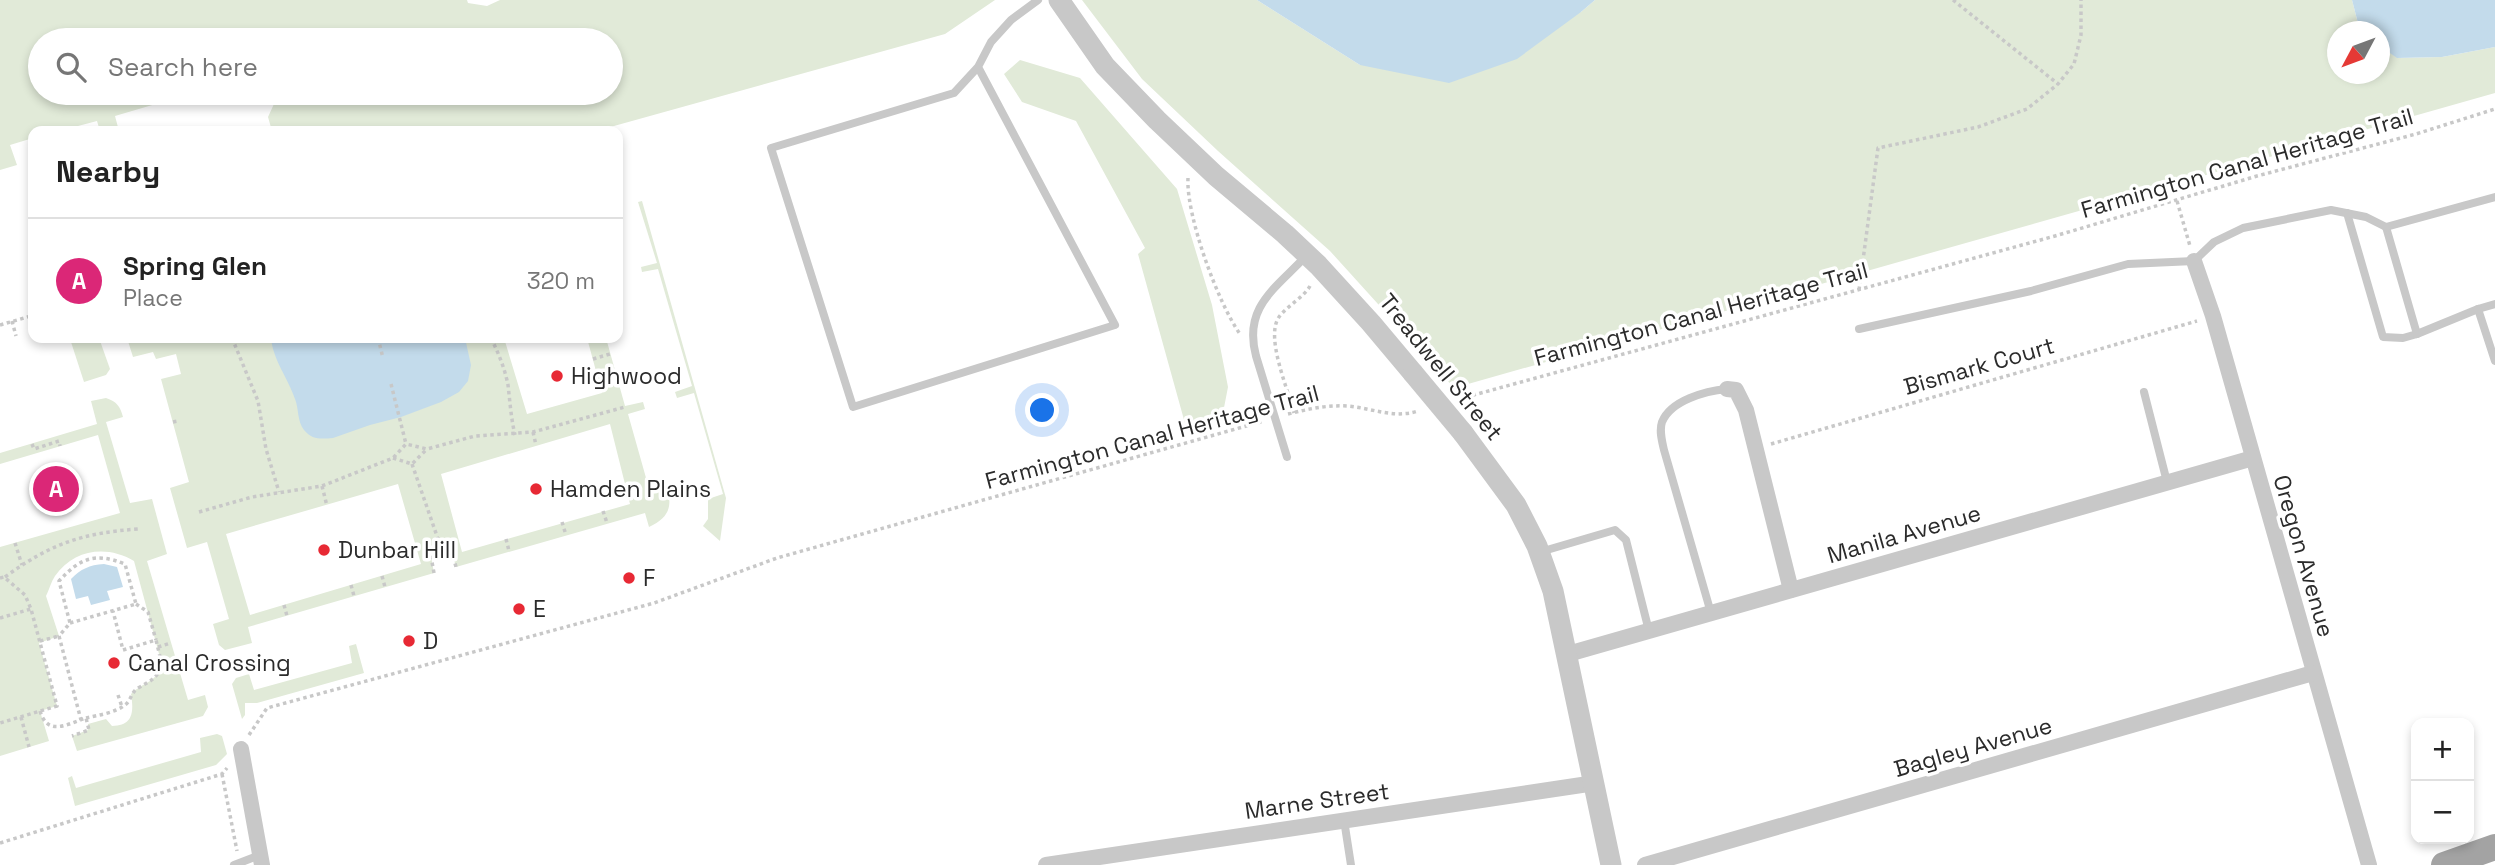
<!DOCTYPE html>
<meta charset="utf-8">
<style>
:root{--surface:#fff;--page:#f2f2f2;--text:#222;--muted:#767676;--line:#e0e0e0;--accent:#db2777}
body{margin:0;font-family:"Space Grotesk",sans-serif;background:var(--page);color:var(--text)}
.controls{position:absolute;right:21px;bottom:21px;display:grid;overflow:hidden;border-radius:14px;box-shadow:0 4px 10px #0003}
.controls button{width:63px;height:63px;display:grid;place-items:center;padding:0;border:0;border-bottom:2px solid var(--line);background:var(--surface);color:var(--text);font:35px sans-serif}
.compass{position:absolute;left:2327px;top:21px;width:63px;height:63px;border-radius:50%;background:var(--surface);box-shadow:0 4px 10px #0003;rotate:229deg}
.you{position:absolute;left:1043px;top:411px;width:24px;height:24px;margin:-18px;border:5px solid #fff;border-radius:50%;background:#1a73e8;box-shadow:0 0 0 10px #1a73e833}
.badge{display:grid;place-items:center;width:46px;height:46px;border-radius:50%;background:var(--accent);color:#fff;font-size:23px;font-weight:700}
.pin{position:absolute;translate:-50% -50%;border:4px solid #fff;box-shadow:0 2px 7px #0006}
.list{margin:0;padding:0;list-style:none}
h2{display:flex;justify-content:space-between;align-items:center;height:91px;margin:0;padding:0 28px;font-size:30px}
h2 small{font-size:23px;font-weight:400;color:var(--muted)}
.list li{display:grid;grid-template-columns:46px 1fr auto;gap:21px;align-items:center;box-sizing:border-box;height:126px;padding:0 28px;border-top:2px solid var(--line)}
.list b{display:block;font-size:26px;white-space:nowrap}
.list p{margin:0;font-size:23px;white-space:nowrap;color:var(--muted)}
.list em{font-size:23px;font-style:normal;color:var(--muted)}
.icon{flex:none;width:38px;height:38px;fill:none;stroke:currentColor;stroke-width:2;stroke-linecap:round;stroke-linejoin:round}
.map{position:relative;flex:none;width:2495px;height:865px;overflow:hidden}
.search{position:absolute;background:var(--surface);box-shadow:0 4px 10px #0003;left:28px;top:28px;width:595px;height:77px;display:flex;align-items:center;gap:18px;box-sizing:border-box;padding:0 24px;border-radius:38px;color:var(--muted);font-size:26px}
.panel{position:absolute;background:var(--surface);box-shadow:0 4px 10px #0003;left:28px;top:126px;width:595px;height:217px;border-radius:14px}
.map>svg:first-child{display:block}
.green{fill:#e1ead8;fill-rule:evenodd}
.water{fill:#c3dbeb}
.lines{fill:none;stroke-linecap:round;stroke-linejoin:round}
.path{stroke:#c8c8c8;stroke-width:3.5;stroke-dasharray:3.5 3.5;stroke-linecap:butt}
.service{stroke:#c8c8c8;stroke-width:8}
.minor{stroke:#c8c8c8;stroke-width:16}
.tertiary{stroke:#c8c8c8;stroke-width:21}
.primary{stroke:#a3a3a3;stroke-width:26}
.tertiary-bridge{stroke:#c8c8c8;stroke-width:21}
.poi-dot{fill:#e72934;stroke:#fff;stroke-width:2.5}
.labels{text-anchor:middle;stroke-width:7;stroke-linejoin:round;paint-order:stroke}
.street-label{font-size:23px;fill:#2b2b2b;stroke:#fff}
.poi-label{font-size:23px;fill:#2b2b2b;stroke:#fff;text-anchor:start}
</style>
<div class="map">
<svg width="2495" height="865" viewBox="0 0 2495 865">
<rect width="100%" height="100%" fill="#fff"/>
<g class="green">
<polygon points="0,0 467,0 468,3 487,6 500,0 995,0 945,34 596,131 293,131 291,126 272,131 268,117 279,93 611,93 611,40 40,40 40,93 193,93 115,116 119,131 100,131 97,121 59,131 33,131 33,138 10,145 17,165 0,170"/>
<polygon points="1082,0 1257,0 1360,65 1581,12 1595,0 2352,0 2360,31 2338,32 2338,74 2380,74 2380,46 2398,58 2442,57 2495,47 2495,93 1454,388 1330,251 1218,151 1142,79"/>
<polygon points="1020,60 1080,78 1177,189 1212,305 1228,387 1222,418 1186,427 1138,254 1145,248 1076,121 1022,102 1004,74"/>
<polygon points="642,201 726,498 720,541 703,526 708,519 708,499 723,494 694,393 677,398 675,392 692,386 658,269 642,272 641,267 657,263 638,202"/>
<polygon points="86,338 99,338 110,369 106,375 84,382 71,342"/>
<path d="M127,338H504L527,414L602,393L587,338H606L625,406L643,402L645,409L628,414L650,492L667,487C673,508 668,518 649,527L645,513L456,567L450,545L438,540L430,551L434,573L248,627L252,643L225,650L219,645L213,624L229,619L207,542L187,548L170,488L189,482L161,379L181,374L176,354L156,359L153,352L133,357ZM610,424L630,504L462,552L441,474ZM398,484L421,564L250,615L226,534Z"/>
<path d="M106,398C117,402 120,406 123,417L106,422L130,503L152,499L167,554L147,561L188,700L205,695L208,707L203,716L77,751L72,736L88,730V724L106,719L112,726C133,726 134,712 131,694C143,682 156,683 162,665L134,561C107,545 74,549 55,576C51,582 49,590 46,596L59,636L39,643L57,706L40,711L49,741L0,756V547L120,513L98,435L0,464V453L97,424L91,401Z"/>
<polygon points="356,644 364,673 257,703 245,703 245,715 242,719 232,684 236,678 249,674 254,690 352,663 349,646"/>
<polygon points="217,734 222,736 227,754 216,765 75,806 68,778 72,776 76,788 201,752 200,738"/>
</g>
<g class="water">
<polygon points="1257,0 1595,0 1581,12 1517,59 1449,83 1360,65"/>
<polygon points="2352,0 2495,0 2495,47 2442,57 2397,58 2380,46 2380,32 2360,31"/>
<path d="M271,338H465L471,365L468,381L459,392L441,402L401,417L370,425L333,438C321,439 312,440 304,430C297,421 299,409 295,399C288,378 273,360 271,338Z"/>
<path d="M104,564L117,567L123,587L107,591L110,600L91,605L88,596L76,599L71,579C81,569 89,565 104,564Z"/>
</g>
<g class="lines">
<g class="path">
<polyline points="1953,0 2058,84"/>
<path d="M1188,178C1186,216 1218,303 1240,334"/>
<polyline points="2177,201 2190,246"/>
<polyline points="1859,290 1878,148 1978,127 2027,109 2058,84 2074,64 2081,35 2081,0"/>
<polyline points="12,321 16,336"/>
<polyline points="0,325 31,316"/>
<polyline points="232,338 258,401 266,449 279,492"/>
<polyline points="378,338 383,358"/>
<path d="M491,338C498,352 505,369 508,385C510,402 511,418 515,435"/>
<polyline points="593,359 610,354"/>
<polyline points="391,384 406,444"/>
<polyline points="1459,399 2055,236 2257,176 2416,134 2495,109"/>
<path d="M1294,413C1288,389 1265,337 1279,317C1288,305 1304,297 1310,286"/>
<path d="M1288,414C1308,409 1326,405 1347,406C1372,408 1394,419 1418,411"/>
<polyline points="173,422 178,421"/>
<polyline points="533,432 536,445"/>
<polyline points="32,444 34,449 59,441 60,446"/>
<polyline points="1771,444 2197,321"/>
<polyline points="393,458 412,464 427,449"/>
<polyline points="412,464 438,539 450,545 456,567"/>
<polyline points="322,486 327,506"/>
<polyline points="603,511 607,523"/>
<polyline points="199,512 252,497 322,486 393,458 406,444 427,449 475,436 533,432 625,407"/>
<polyline points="562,522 566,535"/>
<polyline points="506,539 509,551"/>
<polyline points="15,543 22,565"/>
<polyline points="434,573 430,551 437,540"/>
<polyline points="382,576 385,587"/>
<path d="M5,577C50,544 82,533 138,529"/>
<polyline points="0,578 4,577 25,595 31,609 57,706 0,723"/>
<polyline points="351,585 354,596"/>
<polyline points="136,604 148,612 156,640"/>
<polyline points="284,605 287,616"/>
<polyline points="0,618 31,609"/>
<path d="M70,623L136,604L125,564C95,552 80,558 59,581L70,623L59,636L81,720"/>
<polyline points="40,641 59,636"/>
<polyline points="158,647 171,643"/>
<polyline points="118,695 122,707"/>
<path d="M40,711C48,737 67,724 86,718L89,730L72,736"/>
<polyline points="21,717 29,747"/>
<path d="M86,718C98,715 115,713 125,705C131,701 131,692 138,688C150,681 157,679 162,665L156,640L123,650L113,611"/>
<polyline points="249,735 267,708 654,603 777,558 1264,421"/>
<polyline points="222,774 237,851"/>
<polyline points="0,843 222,774 227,768"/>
</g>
<g class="service">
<polyline points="978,67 1115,325 853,407 771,148 954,93 978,67 991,42 1011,20 1038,0"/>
<polyline points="2347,213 2383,337 2403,338 2417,334"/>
<polyline points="2495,304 2478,309 2495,361"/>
<polyline points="2478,309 2417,334 2386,227 2495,197"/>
<polyline points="1859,329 2031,291 2128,264 2194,261 2214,242 2243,228 2331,210 2366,217 2386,227"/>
<polyline points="2144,392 2167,482"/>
<path d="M1287,457L1256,356C1243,307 1275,289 1305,257"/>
<polyline points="1540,552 1615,530 1626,540 1649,631"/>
<path d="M1711,613L1664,450C1662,441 1659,431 1662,422C1671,400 1706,391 1727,389"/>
<polyline points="1344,820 1351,865"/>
<polyline points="234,865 260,855"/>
</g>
<g class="minor">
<polyline points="2194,261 2213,316 2369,865"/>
<polyline points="1727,389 1736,390 1746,410 1791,590"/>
<polyline points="1568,654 2253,458"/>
<polyline points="241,749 262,865"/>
<polyline points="1046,865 1595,783"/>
<polyline points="1645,865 2313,673"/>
</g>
<g class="tertiary">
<polyline points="1059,0 1105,66 1157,120 1216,176 1285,234 1318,265 1371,323 1413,373"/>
<polyline points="1463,433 1516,505 1537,546 1553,591 1611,865"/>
</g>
<polyline class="primary" points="2444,865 2495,847"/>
<polyline class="tertiary-bridge" points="1413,373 1463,433"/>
</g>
<g class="poi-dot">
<circle cx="557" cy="376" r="7"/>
<circle cx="536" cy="489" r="7"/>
<circle cx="324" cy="550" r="7"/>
<circle cx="629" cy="578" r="7"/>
<circle cx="519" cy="609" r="7"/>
<circle cx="409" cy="641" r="7"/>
<circle cx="114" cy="663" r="7"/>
</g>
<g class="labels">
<g class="street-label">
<text transform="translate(2247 163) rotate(-16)" y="8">Farmington Canal Heritage Trail</text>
<text transform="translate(1701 314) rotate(-15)" y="8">Farmington Canal Heritage Trail</text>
<text transform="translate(1979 366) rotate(-16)" y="8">Bismark Court</text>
<text transform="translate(1441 367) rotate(51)" y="8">Treadwell Street</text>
<text transform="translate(1152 437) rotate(-15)" y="8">Farmington Canal Heritage Trail</text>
<text transform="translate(1904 534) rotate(-16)" y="8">Manila Avenue</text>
<text transform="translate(2304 556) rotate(74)" y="8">Oregon Avenue</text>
<text transform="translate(1973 747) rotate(-16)" y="8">Bagley Avenue</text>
<text transform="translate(1317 801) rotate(-8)" y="8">Marne Street</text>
</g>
<g class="poi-label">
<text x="571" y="384">Highwood</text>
<text x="550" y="497">Hamden Plains</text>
<text x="338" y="558">Dunbar Hill</text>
<text x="643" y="586">F</text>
<text x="533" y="617">E</text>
<text x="423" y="649">D</text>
<text x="128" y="671">Canal Crossing</text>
</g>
</g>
</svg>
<div class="controls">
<button>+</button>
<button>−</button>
</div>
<svg class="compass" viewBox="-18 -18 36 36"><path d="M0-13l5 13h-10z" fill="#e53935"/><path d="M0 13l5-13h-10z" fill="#767676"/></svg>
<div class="you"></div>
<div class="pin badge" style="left:56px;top:489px">A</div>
<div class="search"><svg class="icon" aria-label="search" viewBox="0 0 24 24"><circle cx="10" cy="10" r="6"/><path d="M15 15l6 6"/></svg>Search here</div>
<section class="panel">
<h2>Nearby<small></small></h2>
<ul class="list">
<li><span class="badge">A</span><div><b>Spring Glen</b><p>Place</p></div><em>320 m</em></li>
</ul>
</section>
</div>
